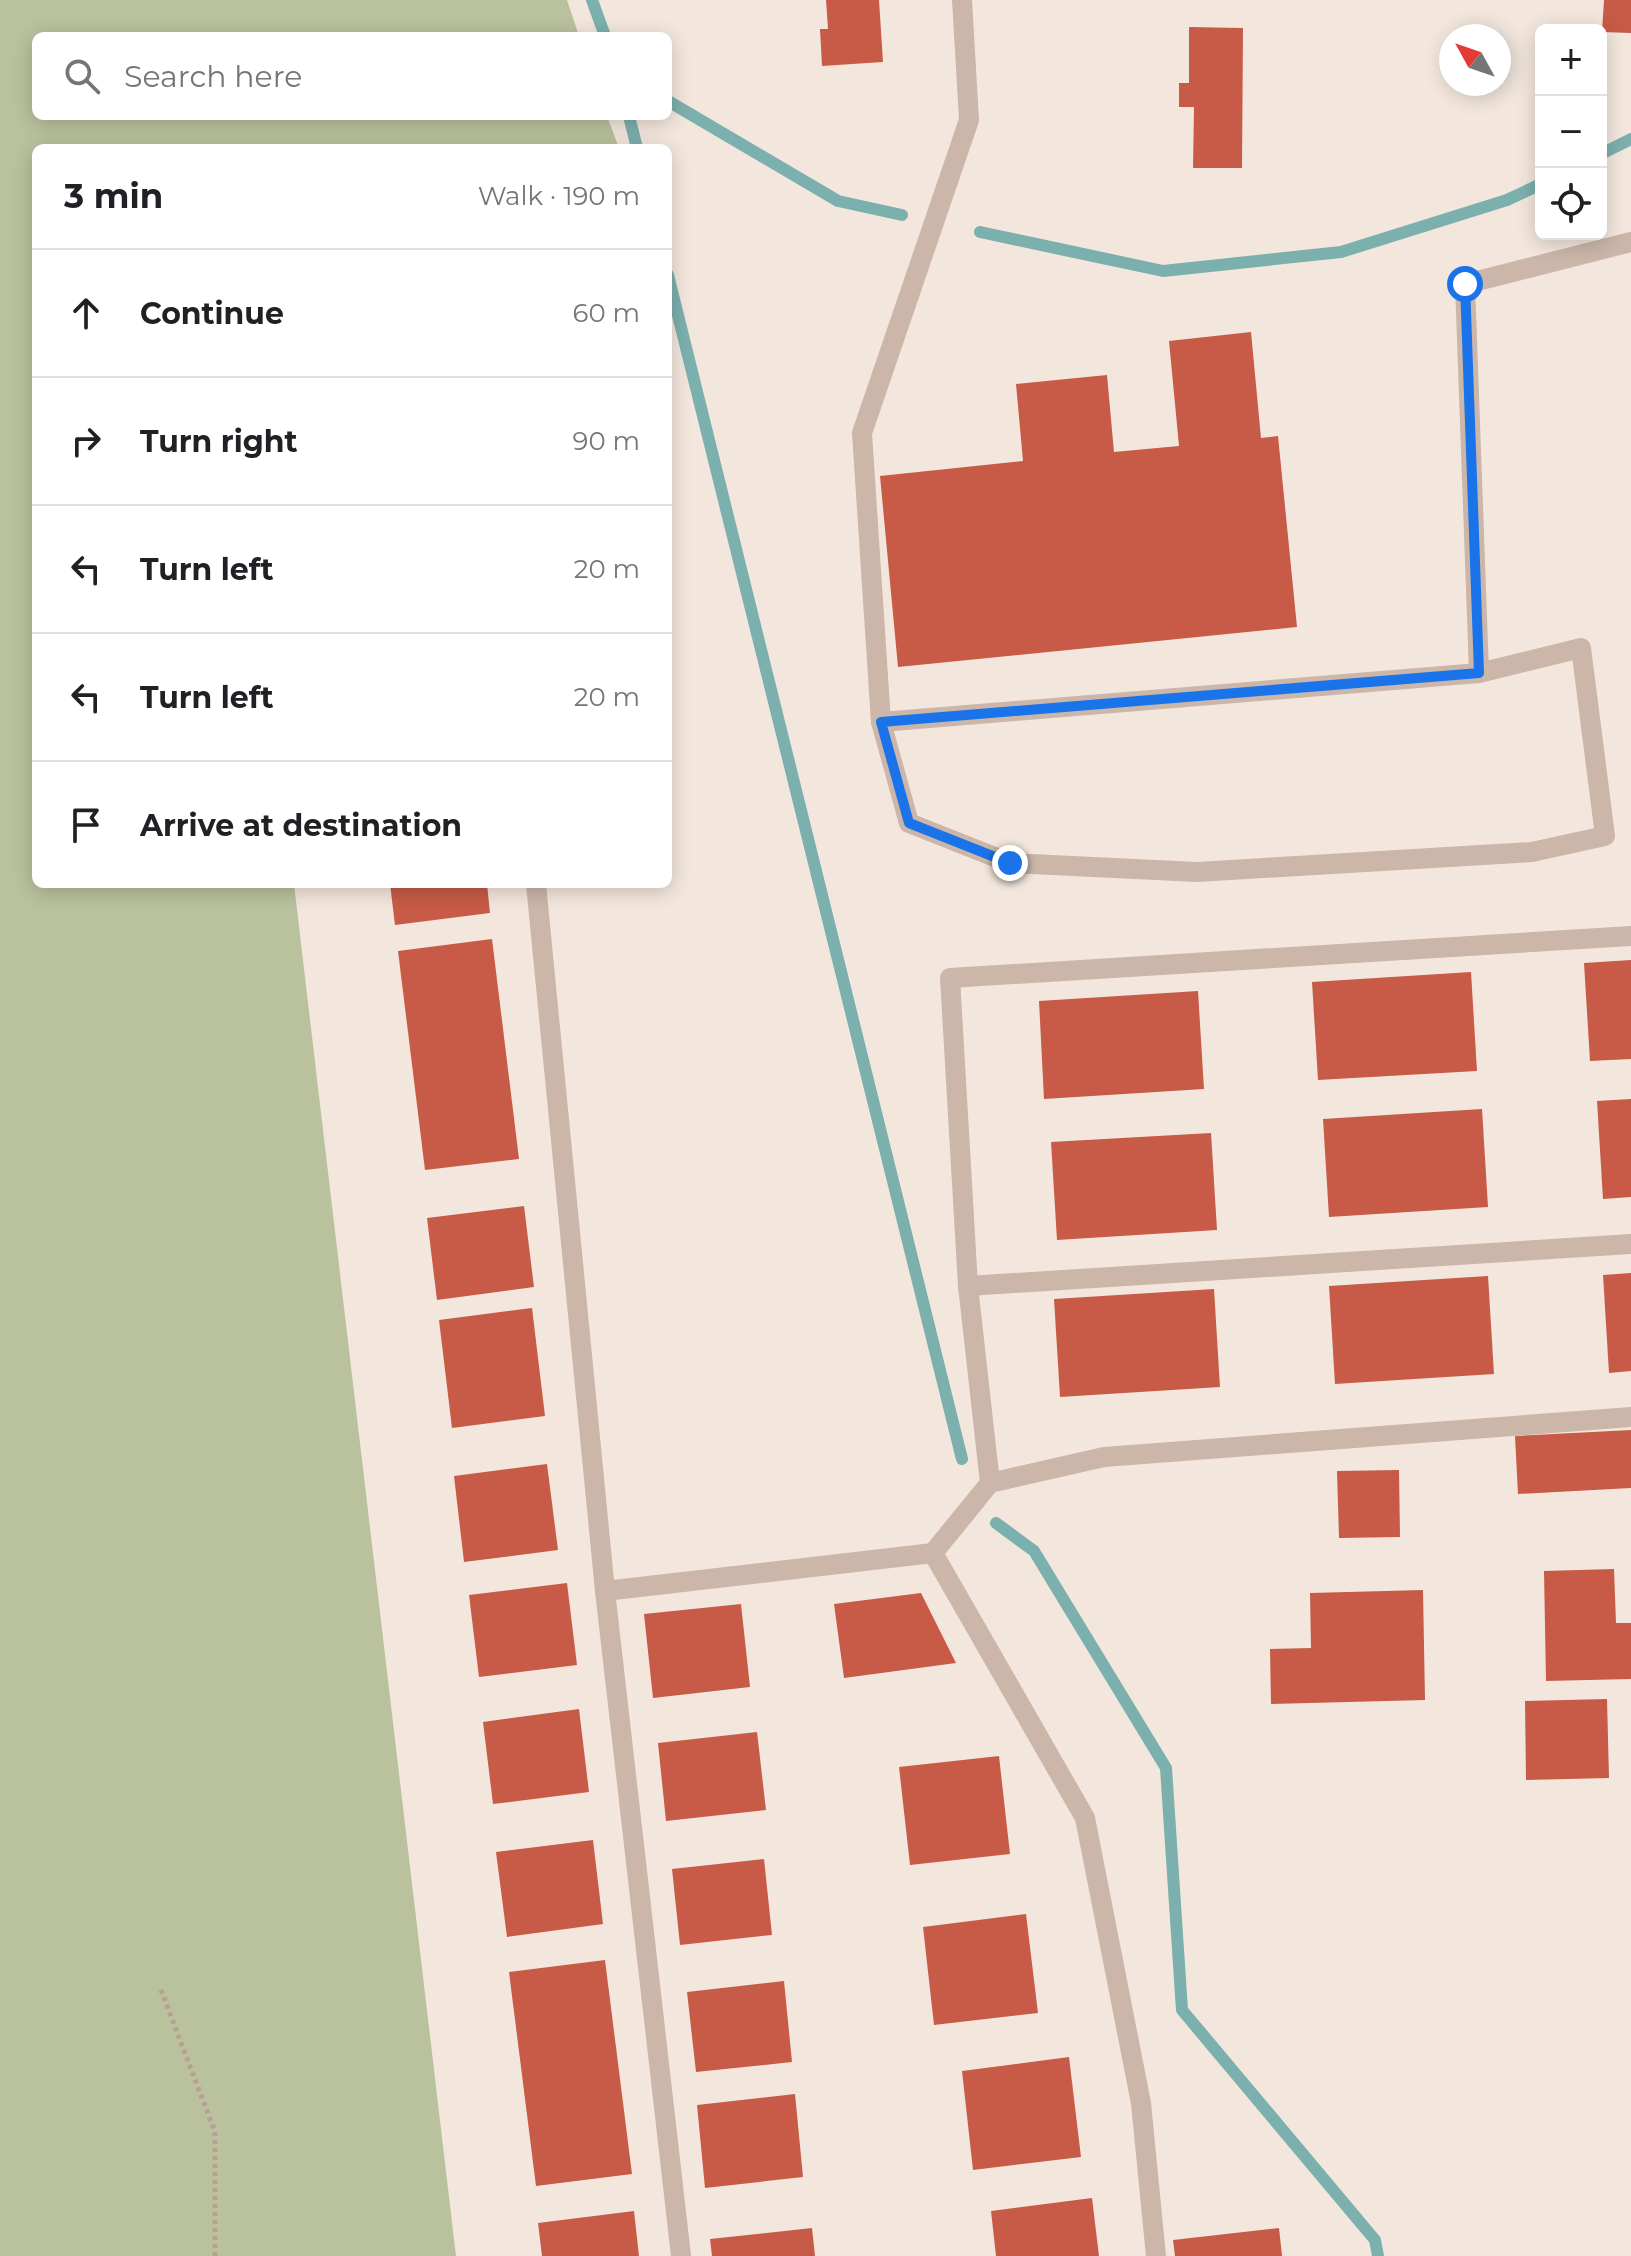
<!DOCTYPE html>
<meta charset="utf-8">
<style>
:root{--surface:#fff;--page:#f2f2f2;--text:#202124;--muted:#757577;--line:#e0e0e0}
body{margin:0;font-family:Montserrat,sans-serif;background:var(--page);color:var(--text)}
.controls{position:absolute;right:24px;top:24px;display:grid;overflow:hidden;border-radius:12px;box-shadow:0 4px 20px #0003}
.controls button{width:72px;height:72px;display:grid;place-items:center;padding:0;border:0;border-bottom:2px solid var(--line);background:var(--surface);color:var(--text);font:40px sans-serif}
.compass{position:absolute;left:1439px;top:24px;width:72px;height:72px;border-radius:50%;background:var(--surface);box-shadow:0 4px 20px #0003;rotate:310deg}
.stop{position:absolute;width:24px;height:24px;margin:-18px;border:6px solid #1a73e8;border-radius:50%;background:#fff}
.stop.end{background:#1a73e8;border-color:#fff;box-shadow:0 2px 8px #0008}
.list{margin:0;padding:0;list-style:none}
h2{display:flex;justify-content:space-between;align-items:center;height:104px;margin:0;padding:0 32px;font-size:34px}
h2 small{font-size:26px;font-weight:400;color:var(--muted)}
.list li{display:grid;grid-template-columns:52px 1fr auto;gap:24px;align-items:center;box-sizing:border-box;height:128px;padding:0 32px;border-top:2px solid var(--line)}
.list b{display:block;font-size:30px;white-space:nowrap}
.list em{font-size:26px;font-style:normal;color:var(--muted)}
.icon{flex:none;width:44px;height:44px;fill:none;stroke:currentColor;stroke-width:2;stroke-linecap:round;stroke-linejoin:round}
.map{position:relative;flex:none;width:1631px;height:2256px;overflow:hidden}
.search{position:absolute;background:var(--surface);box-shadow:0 4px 20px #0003;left:32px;top:32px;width:640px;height:88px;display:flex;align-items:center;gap:20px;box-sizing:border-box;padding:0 28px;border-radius:12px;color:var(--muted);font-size:30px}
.panel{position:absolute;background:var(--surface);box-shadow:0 4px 20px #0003;left:32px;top:144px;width:640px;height:744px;border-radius:12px}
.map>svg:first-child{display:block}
.green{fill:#b9c29d}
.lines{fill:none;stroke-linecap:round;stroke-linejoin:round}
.stream{stroke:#7cb0ae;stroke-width:12}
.building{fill:#c75b47}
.path{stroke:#b79f93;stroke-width:5;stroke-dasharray:4 4;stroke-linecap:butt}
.minor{stroke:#cbb6a9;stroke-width:20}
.route{stroke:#1a73e8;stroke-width:10}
</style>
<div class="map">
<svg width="1631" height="2256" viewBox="0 0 1631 2256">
<rect width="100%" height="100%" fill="#f3e7dd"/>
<polygon class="green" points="0,0 567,0 579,36 36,36 36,116 607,116 619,148 36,148 36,884 294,884 456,2256 0,2256"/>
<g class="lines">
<g class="stream">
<polyline points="592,0 605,36"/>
<polyline points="668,101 838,201 902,215"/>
<polyline points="629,116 637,148"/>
<polyline points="1601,154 1631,139"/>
<polyline points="980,232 1163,271 1341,252 1507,200 1541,184"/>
<polyline points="668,275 962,1459"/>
<polyline points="996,1523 1034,1551 1166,1768 1182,2010 1375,2240 1378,2256"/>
</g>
</g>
<g class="building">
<polygon points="826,0 879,0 883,62 822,66 820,29 828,29"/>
<polygon points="1604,0 1631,0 1631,33 1602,32"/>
<polygon points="1189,27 1243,28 1242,168 1193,168 1194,107 1179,107 1179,83 1189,83"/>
<polygon points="1251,332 1261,438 1278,436 1297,627 898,667 880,476 1023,461 1016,384 1107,375 1114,452 1179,446 1169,341"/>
<polygon points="390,884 487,884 490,913 395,925"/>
<polygon points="492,939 519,1159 425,1170 398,951"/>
<polygon points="1631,960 1631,1059 1590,1061 1584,963"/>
<polygon points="1471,972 1477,1071 1318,1080 1312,982"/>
<polygon points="1198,991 1204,1089 1044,1099 1039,1001"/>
<polygon points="1631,1099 1631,1197 1603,1199 1597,1101"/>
<polygon points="1482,1109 1488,1207 1329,1217 1323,1119"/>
<polygon points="1211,1133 1217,1230 1057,1240 1051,1142"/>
<polygon points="524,1206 534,1287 437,1300 427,1218"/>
<polygon points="1631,1273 1631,1371 1609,1373 1603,1275"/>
<polygon points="1488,1276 1494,1374 1335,1384 1329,1286"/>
<polygon points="1214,1289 1220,1387 1060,1397 1054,1299"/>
<polygon points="532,1308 545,1416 452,1428 439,1320"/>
<polygon points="1631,1430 1631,1488 1518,1494 1515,1436"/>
<polygon points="547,1464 558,1550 464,1562 454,1476"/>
<polygon points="1399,1470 1400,1537 1339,1538 1337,1471"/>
<polygon points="1614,1569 1616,1623 1631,1623 1631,1679 1546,1681 1544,1571"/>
<polygon points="567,1583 577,1665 479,1677 469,1595"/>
<polygon points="1423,1590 1425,1700 1271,1704 1270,1649 1311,1648 1310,1593"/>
<polygon points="921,1593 956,1663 844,1678 834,1604"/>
<polygon points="741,1604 750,1687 653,1698 644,1614"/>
<polygon points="1607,1699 1609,1778 1526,1780 1525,1701"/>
<polygon points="579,1709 589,1792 493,1804 483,1722"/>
<polygon points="757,1732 766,1810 666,1821 658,1743"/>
<polygon points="999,1756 1010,1854 910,1865 899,1767"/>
<polygon points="593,1840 603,1924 507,1937 496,1852"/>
<polygon points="764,1859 772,1935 680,1945 672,1869"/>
<polygon points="1026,1914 1038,2013 934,2025 923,1927"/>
<polygon points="605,1960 632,2174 536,2186 509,1972"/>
<polygon points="784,1981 792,2062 696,2072 687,1992"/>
<polygon points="1069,2057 1081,2157 973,2170 962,2071"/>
<polygon points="795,2094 803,2177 705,2188 697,2105"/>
<polygon points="1092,2198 1099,2256 996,2256 991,2211"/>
<polygon points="634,2211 639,2256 542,2256 538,2223"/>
<polygon points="812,2228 815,2256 712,2256 710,2239"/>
<polygon points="1279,2228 1282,2256 1175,2256 1173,2240"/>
</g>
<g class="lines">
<polyline class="path" points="161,1990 215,2132 215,2256"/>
<g class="minor">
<polyline points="962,0 969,120 862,433 881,722 909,823 1010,863 1197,872 1532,852 1605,836 1581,648 1479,673"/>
<polyline points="881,722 1479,673 1465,284 1631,242"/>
<polyline points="536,884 605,1591 681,2256"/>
<polyline points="968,1286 1631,1244"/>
<polyline points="990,1483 968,1286 950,978 1631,936"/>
<polyline points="933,1553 990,1483 1104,1457 1631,1417"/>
<polyline points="605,1591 933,1553 1085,1818 1141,2103 1156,2256"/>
</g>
</g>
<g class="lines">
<polyline class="route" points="1010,863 909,823 881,722 1479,673 1465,284"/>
</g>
</svg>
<div class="controls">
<button>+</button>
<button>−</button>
<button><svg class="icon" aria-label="locate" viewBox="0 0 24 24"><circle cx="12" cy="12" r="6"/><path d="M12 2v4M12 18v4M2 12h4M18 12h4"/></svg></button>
</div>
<svg class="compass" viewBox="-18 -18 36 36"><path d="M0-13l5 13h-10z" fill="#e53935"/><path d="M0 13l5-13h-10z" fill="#757577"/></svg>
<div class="stop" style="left:1465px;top:284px"></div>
<div class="stop end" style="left:1010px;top:863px"></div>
<div class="search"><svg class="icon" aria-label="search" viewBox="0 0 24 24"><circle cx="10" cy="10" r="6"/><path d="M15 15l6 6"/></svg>Search here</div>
<section class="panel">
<h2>3 min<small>Walk · 190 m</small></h2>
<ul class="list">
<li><svg class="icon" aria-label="ahead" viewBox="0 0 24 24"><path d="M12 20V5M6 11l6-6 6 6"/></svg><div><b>Continue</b></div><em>60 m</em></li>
<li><svg class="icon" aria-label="right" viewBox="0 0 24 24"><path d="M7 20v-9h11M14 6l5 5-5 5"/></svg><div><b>Turn right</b></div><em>90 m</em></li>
<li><svg class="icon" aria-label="left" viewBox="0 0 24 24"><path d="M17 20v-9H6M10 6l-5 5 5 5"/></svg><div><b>Turn left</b></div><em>20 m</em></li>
<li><svg class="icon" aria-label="left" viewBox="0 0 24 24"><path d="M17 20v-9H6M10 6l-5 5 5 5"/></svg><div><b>Turn left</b></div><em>20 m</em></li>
<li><svg class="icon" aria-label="arrive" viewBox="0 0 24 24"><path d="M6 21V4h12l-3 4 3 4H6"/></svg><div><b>Arrive at destination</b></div></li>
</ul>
</section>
</div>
